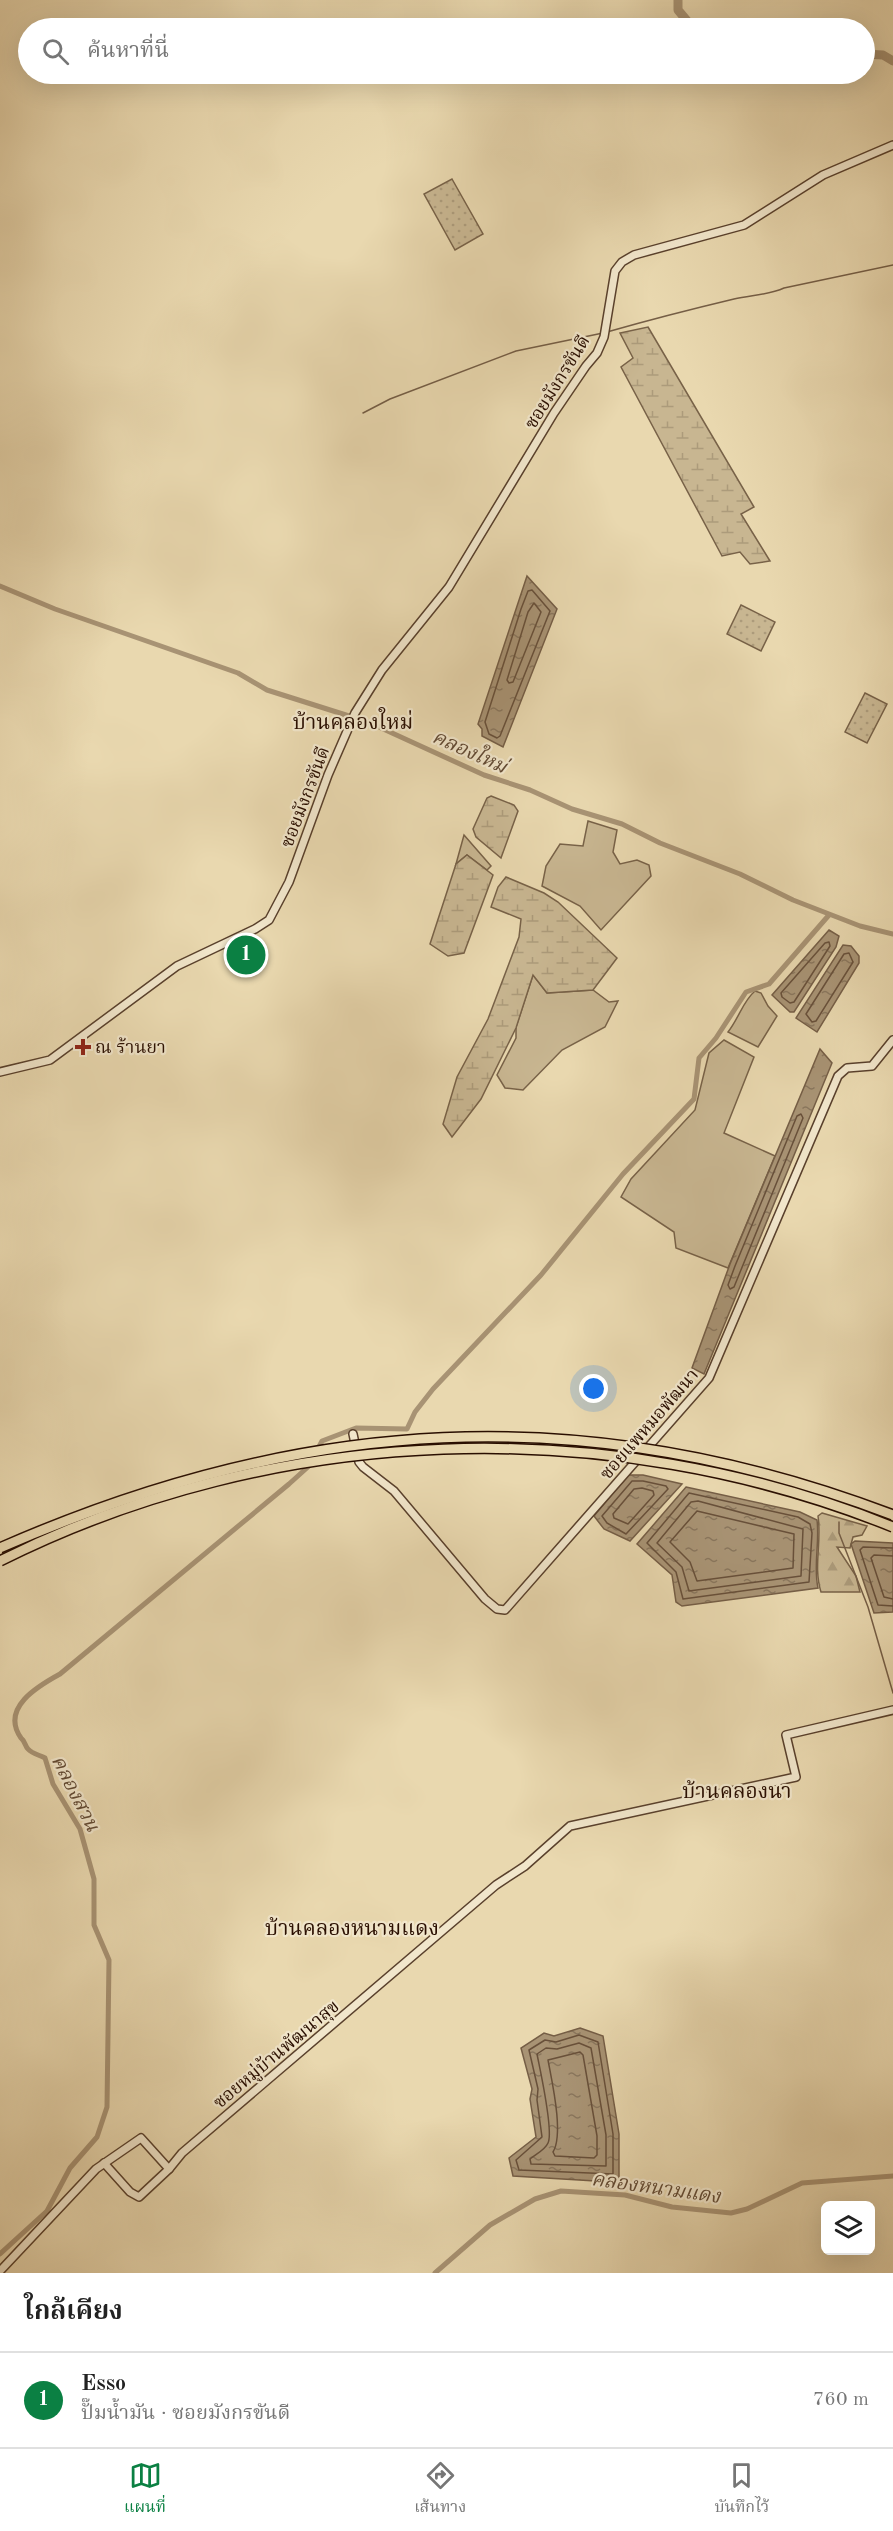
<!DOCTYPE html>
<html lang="th">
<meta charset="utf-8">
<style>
:root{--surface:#fff;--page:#f2f2f2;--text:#222;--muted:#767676;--line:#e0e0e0;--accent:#0b8043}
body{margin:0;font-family:"Old Standard TT","Noto Serif Thai",serif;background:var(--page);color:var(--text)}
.controls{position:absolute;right:18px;bottom:18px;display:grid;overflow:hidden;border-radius:9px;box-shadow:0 6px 24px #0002}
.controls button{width:54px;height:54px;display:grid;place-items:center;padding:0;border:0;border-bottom:2px solid var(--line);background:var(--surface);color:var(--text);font:30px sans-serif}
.you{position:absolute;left:594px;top:1389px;width:21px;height:21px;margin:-15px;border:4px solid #fff;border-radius:50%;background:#1a73e8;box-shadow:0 0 0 9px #1a73e833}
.badge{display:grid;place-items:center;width:39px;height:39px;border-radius:50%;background:var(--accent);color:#fff;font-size:20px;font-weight:700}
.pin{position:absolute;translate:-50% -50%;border:3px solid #fff;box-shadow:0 2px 6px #0006}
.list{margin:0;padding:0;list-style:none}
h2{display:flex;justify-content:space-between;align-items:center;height:78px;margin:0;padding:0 24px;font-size:26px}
h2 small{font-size:20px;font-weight:400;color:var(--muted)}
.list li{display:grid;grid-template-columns:39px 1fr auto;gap:18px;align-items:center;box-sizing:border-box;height:96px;padding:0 24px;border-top:2px solid var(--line)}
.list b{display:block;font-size:22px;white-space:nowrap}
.list p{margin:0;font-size:20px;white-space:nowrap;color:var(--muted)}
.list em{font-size:20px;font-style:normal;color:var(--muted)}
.icon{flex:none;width:33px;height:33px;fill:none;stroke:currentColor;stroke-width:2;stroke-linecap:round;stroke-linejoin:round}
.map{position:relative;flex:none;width:893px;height:2273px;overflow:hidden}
.search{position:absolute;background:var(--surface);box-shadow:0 6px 24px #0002;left:18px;right:18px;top:18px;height:66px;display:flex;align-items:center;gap:15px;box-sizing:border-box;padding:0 21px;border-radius:33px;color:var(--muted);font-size:22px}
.sheet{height:174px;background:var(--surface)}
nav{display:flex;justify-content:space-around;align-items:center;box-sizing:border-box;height:84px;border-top:2px solid var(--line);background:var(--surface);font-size:16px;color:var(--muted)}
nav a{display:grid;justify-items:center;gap:3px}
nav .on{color:var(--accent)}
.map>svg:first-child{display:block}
.grass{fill:#c8b691;stroke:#786248;stroke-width:1.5}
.forest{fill:url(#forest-firs);stroke:#786248;stroke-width:1.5}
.wetland{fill:url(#wetland-marsh);stroke:#786248;stroke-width:1.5}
.park{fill:url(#park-dots);stroke:#786248;stroke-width:1.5}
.water{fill:url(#water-ripples);stroke:#755e46;stroke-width:1.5}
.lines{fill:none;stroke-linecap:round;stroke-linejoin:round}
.shore{stroke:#68503a;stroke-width:1.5}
.stream{stroke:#755e46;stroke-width:1.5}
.canal{stroke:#a89374;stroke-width:5}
.river{stroke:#a89374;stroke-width:9}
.minor-casing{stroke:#59402c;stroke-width:10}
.minor{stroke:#f1e6cb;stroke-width:7}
.highway-bridge-casing{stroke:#290e00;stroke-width:12;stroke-linecap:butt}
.highway-bridge{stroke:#e9d8af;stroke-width:9}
.poi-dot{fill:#8f2418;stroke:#f1e6cb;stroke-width:2}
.labels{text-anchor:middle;stroke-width:4.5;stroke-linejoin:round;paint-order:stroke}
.street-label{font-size:18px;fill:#290e00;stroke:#f1e6cb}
.poi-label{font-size:18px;fill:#290e00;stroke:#f1e6cb;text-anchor:start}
.water-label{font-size:20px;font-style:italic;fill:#624a34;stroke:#f1e6cb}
.quarter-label{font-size:21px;fill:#290e00;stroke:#f1e6cb}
</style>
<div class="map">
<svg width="893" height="2273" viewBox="0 0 893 2273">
<defs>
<pattern id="forest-firs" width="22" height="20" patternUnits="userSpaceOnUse" patternTransform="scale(1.5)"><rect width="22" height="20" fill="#c8b691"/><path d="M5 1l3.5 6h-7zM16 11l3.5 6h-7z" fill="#ac9b7b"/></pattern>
<pattern id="wetland-marsh" width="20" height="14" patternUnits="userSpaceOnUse" patternTransform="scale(1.5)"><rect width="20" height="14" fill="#c8b691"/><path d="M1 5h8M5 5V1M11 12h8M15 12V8" fill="none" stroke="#ac9b7b"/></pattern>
<pattern id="park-dots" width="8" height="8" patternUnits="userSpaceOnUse" patternTransform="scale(1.5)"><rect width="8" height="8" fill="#c8b691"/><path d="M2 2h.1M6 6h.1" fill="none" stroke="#ac9b7b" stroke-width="1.8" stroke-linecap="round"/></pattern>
<pattern id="water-ripples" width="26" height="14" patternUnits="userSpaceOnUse" patternTransform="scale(1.5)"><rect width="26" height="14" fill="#a89374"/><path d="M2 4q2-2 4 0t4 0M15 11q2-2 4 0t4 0" fill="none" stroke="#89765d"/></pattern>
</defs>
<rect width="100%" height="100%" fill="#e9d8af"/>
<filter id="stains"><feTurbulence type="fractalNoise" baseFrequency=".00333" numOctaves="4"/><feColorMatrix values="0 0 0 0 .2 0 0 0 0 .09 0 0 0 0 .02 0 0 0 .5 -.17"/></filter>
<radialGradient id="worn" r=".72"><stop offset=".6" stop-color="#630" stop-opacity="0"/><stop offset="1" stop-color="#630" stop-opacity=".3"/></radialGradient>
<g class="grass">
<polygon points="588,821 617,830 613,852 620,864 637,860 649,865 651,876 601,930 580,906 542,886 546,866 560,844 583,846"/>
<polygon points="464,835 491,866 487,870 467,855 456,864"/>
<polygon points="533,975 547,993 593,990 609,1002 618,1001 605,1027 562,1050 523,1090 505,1088 497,1075 516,1038 516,1027"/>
<path d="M755,991L761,993L768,1006L777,1016L758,1047L728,1032C739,1018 743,1001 755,991Z"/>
<polygon points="724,1040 754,1057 724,1133 775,1156 728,1268 676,1248 674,1232 621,1197 631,1179 695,1110 709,1053"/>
</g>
<path class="forest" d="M822,1513L867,1526L862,1535L853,1537L850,1548L837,1547L856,1576L860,1592H821C813,1567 822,1542 818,1516Z"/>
<g class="wetland">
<polygon points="648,327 754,507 741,514 770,561 750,564 740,552 722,556 621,367 633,358 620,333"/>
<polygon points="491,796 514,805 518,811 501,858 476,837 473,829 487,798"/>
<polygon points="467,855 493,875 464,953 448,956 430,944 456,864"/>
<polygon points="506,877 544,893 558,902 617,958 593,990 547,993 533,975 516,1028 481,1099 452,1137 443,1124 457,1077 488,1019 519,937 521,919 491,907 498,887"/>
</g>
<g class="park">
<polygon points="452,179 483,234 455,250 424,194"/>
<polygon points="741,605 775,622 761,651 727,634"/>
<polygon points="865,693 887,704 867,743 845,732"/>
</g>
<g class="water">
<polygon points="527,576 557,609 503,747 482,736 482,729 478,724"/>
<polygon points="829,930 839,936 836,947 794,1012 790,1012 772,995"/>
<polygon points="843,945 851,946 859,956 859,963 817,1032 796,1018"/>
<polygon points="820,1049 832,1063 704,1374 692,1368 730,1264"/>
<polygon points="628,1475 643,1475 682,1484 630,1541 604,1529 594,1516"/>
<path d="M686,1487L800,1512L817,1520C820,1543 813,1566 818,1588L682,1606L676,1602L672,1575L637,1544Z"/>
<polygon points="855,1541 893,1543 893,1612 874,1613 851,1544"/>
<polygon points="580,2028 603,2036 619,2134 619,2179 612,2182 513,2176 509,2158 536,2137 530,2099 532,2089 521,2048 544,2033 554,2036"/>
</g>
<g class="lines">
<g class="shore">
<polygon points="532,590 550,611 500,736 497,738 489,734 485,722 521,609 528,591"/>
<polygon points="534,603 541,612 513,682 509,683 507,680 528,612"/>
<polygon points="825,943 829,942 830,946 794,1002 790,1003 782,997 781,993"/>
<polygon points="849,953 853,962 816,1021 812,1022 806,1014 844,954"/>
<polygon points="801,1114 803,1118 734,1287 730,1289 728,1285 735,1266 797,1116"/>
<polygon points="632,1481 643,1481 666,1486 668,1489 626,1534 607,1523 602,1516"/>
<polygon points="642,1488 653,1491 654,1495 628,1524 614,1518 613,1514 634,1489"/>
<polygon points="689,1493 798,1517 810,1524 812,1533 809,1582 683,1599 676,1572 647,1543"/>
<polygon points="698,1501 803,1529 801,1576 689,1591 682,1567 657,1543 691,1502"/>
<polygon points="697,1511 794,1534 793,1568 697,1581 690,1562 670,1542"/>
<polyline points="893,1548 863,1547 860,1550 878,1605 893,1606"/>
<polyline points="893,1556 874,1555 871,1558 884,1597 893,1599"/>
<polygon points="579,2035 598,2042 613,2134 613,2174 519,2170 516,2160 542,2137 537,2100 538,2089 529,2050 545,2040 556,2042"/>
<path d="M579,2043L591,2048L606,2135V2166L531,2164L530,2159C536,2154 545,2150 548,2143C554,2131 540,2070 537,2054L546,2048L557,2049Z"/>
<path d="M580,2052L583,2055L597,2136V2155L594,2158L555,2156L553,2152C564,2134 552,2082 548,2060Z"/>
</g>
<g class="stream">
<path d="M607,332C649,320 692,309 734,299C751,295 769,295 784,288L893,265"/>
<polyline points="363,413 390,399 516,351 603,333"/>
<polyline points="839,1522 839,1533 868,1607 893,1693"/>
</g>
<g class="canal">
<polyline points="0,586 55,609 238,673 267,690 368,722 484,775 530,790 572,809 622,824 660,843 740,874 793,900 860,926 893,934"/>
<path d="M0,2254L47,2211L70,2168L97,2137L107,2107L109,1960L94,1925V1879L80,1829L53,1784L45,1758C40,1755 32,1754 28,1749C25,1746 25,1741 21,1738C0,1708 38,1686 60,1674L289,1484L309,1466L322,1441L356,1428L407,1429L415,1412L433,1389L541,1275L623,1174L694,1099L699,1058L716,1038L746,992L769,984L829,915"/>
<polyline points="435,2273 490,2225 535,2199 561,2191 625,2195 672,2207 731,2213 747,2209 802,2183 893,2176"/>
</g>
<g class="river">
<polyline points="678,0 678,10 693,28"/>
<polyline points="864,54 883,55 893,61"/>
</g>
<g class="minor-casing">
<g id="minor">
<polyline points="0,1072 50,1060 177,966 255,929 269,920 289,882 328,775 355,713 382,670 449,587 554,413 586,366 597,353 604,337 615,271 622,262 634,255 744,225 823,175 893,145"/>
<polyline points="353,1434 359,1462 363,1467 394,1491 485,1599 497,1609 505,1610 709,1378 838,1076 847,1068 872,1066 893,1040"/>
<polyline points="104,2163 130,2192 139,2197 169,2169 182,2153 496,1885 525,1866 570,1826 796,1777 786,1735 893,1710"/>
<polyline points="0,2271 96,2169 141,2138 169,2169"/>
</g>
</g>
<use href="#minor" class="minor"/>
<g class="highway-bridge-casing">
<g id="highway-bridge">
<path d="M0,1548C300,1416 584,1397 893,1515"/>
<path d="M0,1561C275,1423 609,1412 893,1527"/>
</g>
</g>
<use href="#highway-bridge" class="highway-bridge"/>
</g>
<path class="poi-dot" d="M80 1038h6v6h6v6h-6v6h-6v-6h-6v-6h6z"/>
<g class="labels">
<g class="street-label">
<text transform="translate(557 382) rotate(-58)" y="6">ซอยมังกรขันดี</text>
<text transform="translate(305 797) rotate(-69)" y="6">ซอยมังกรขันดี</text>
<text transform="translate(649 1424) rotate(-49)" y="6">ซอยแพหมอพัฒนา</text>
<text transform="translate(276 2054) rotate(-40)" y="6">ซอยหมู่บ้านพัฒนาสุข</text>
</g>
<g class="poi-label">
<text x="95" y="1053">ณ ร้านยา</text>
</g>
<g class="water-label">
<text transform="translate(470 751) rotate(24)" y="7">คลองใหม่</text>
<text transform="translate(76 1793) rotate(63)" y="7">คลองสวน</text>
<text transform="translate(656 2187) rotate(8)" y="7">คลองหนามแดง</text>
</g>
<g class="quarter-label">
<text x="353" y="729">บ้านคลองใหม่</text>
<text x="737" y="1798">บ้านคลองนา</text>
<text x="352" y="1935">บ้านคลองหนามแดง</text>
</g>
</g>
<rect width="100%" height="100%" filter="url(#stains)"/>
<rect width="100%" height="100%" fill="url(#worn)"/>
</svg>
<div class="controls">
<button><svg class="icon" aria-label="layers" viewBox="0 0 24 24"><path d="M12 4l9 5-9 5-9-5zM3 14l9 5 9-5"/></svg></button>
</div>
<div class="you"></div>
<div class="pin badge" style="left:246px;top:955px">1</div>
<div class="search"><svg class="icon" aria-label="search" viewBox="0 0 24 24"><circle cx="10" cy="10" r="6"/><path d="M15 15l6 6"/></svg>ค้นหาที่นี่</div>
</div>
<section class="sheet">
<h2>ใกล้เคียง<small></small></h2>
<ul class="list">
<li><span class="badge">1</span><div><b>Esso</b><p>ปั๊มน้ำมัน · ซอยมังกรขันดี</p></div><em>760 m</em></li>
</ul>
</section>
<nav>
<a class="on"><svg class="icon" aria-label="map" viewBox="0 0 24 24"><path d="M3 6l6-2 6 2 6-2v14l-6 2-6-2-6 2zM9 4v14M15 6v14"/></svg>แผนที่</a>
<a><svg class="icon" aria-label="directions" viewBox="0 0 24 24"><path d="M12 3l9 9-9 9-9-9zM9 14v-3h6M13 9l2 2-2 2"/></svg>เส้นทาง</a>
<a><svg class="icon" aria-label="saved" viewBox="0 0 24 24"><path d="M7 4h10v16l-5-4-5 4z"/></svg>บันทึกไว้</a>
</nav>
